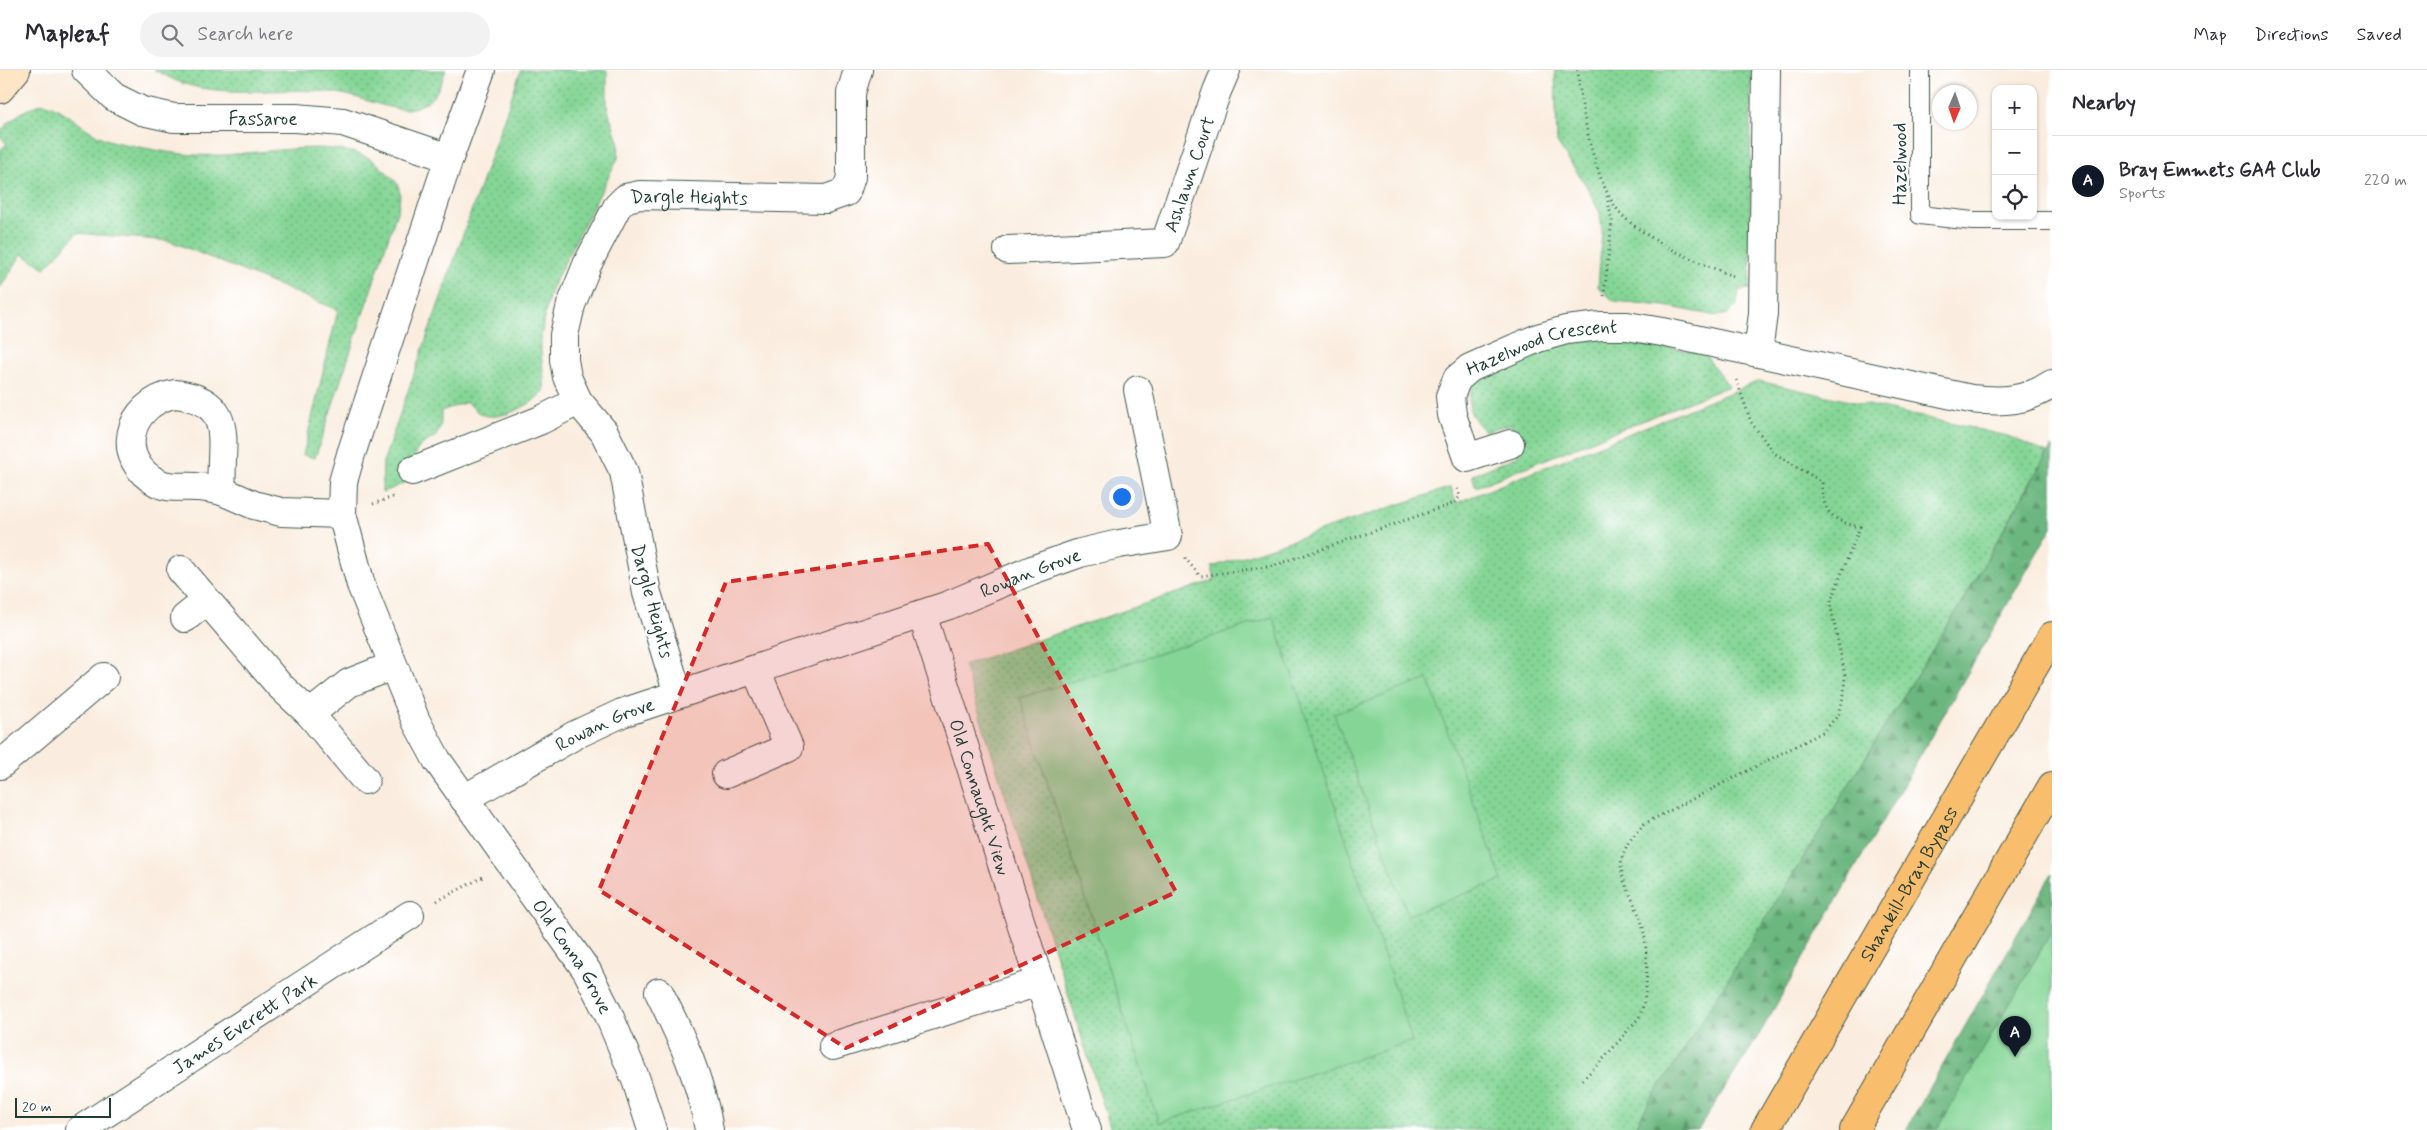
<!DOCTYPE html>
<meta charset="utf-8">
<style>
:root{--surface:#fff;--page:#f2f2f3;--text:#2b2b33;--muted:#7c7c81;--line:#e1e1e2;--accent:#111827}
body{margin:0;font-family:Mynerve,sans-serif;background:var(--page);color:var(--text)}
.controls{position:absolute;right:15px;top:15px;display:grid;overflow:hidden;border-radius:10px;box-shadow:0 1px 4px #0004}
.controls button{width:45px;height:45px;display:grid;place-items:center;padding:0;border:0;border-bottom:1px solid var(--line);background:var(--surface);color:var(--text);font:25px sans-serif}
.compass{position:absolute;left:1932px;top:15px;width:45px;height:45px;border-radius:50%;background:var(--surface);box-shadow:0 1px 4px #0004;rotate:182deg}
.scale{position:absolute;left:15px;bottom:12px;width:96px;box-sizing:border-box;padding-left:5px;border:2px solid #1f3d34;border-top:0;font-size:14px;line-height:18px;white-space:nowrap;color:#1f3d34;-webkit-text-stroke:4px #fff;paint-order:stroke}
.you{position:absolute;left:1121px;top:426px;width:18px;height:18px;margin:-12px;border:4px solid #fff;border-radius:50%;background:#1a73e8;box-shadow:0 0 0 8px #1a73e833}
.badge{display:grid;place-items:center;width:32px;height:32px;border-radius:50%;background:var(--accent);color:#fff;font-size:16px;font-weight:700}
.pin{position:absolute;translate:-50% -41px;filter:drop-shadow(0 1px 2px #0008)}
.pin::after{content:'';position:absolute;top:26px;width:18px;height:15px;background:inherit;clip-path:polygon(0 0,100% 0,50% 100%)}
.list{margin:0;padding:0;list-style:none}
h2{display:flex;justify-content:space-between;align-items:center;height:65px;margin:0;padding:0 20px;font-size:21px}
h2 small{font-size:16px;font-weight:400;color:var(--muted)}
.list li{display:grid;grid-template-columns:32px 1fr auto;gap:15px;align-items:center;box-sizing:border-box;height:90px;padding:0 20px;border-top:1px solid var(--line)}
.list b{display:block;font-size:19px;white-space:nowrap}
.list p{margin:0;font-size:16px;white-space:nowrap;color:var(--muted)}
.list em{font-size:16px;font-style:normal;color:var(--muted)}
.icon{flex:none;width:28px;height:28px;fill:none;stroke:currentColor;stroke-width:2;stroke-linecap:round;stroke-linejoin:round}
.map{position:relative;flex:none;width:2052px;height:1060px;overflow:hidden}
header{display:flex;align-items:center;gap:30px;box-sizing:border-box;height:70px;padding:0 25px;background:var(--surface);border-bottom:1px solid var(--line)}
header strong{font-size:24px}
nav{display:flex;gap:28px;margin-inline-start:auto;font-size:18px}
.search{width:350px;height:45px;background:var(--page);display:flex;align-items:center;gap:12px;box-sizing:border-box;padding:0 18px;border-radius:28px;color:var(--muted);font-size:19px}
main{display:flex}
aside{flex:1;background:var(--surface)}
.map>svg:first-child{display:block}
.green{fill:url(#green-dots);stroke:#528a65}
.forest{fill:url(#forest-firs);stroke:#467a5a}
.pitch{fill:#85d696;stroke:#528a65}
.lines{fill:none;stroke-linecap:round;stroke-linejoin:round}
.service-casing{stroke:#40574e;stroke-width:20}
.minor-casing{stroke:#40574e;stroke-width:30}
.secondary-casing{stroke:#40574e;stroke-width:30}
.motorway-casing{stroke:#40574e;stroke-width:30}
.path{stroke:#40574e;stroke-width:3;stroke-dasharray:1 4;stroke-linecap:butt}
.service{stroke:#fff;stroke-width:18}
.minor{stroke:#fff;stroke-width:28}
.secondary{stroke:#fde5c5;stroke-width:28}
.motorway{stroke:#f9be6d;stroke-width:28}
.marked{fill:#d62828;fill-opacity:0.2;stroke:#d62828;stroke-width:4;stroke-dasharray:10 6;stroke-linejoin:round}
.labels{text-anchor:middle;stroke-width:5;stroke-linejoin:round;paint-order:stroke}
.street-label{font-size:19px;fill:#1f3d34;stroke:#fff}
</style>
<header>
<strong>Mapleaf</strong>
<div class="search"><svg class="icon" aria-label="search" viewBox="0 0 24 24"><circle cx="10" cy="10" r="6"/><path d="M15 15l6 6"/></svg>Search here</div>
<nav><a>Map</a><a>Directions</a><a>Saved</a></nav>
</header>
<main>
<div class="map">
<svg width="2052" height="1060" viewBox="0 0 2052 1060">
<defs>
<pattern id="green-dots" width="8" height="8" patternUnits="userSpaceOnUse" patternTransform="scale(1.25)"><rect width="8" height="8" fill="#85d696"/><path d="M2 2h.1M6 6h.1" fill="none" stroke="#6caf7b" stroke-width="1.8" stroke-linecap="round"/></pattern>
<pattern id="forest-firs" width="22" height="20" patternUnits="userSpaceOnUse" patternTransform="scale(1.25)"><rect width="22" height="20" fill="#6cb77f"/><path d="M5 1l3.5 6h-7zM16 11l3.5 6h-7z" fill="#589669"/></pattern>
</defs>
<rect width="100%" height="100%" fill="#fff"/>
<filter id="ink" filterUnits="userSpaceOnUse"><feTurbulence type="fractalNoise" baseFrequency=".02" numOctaves="2"/><feDisplacementMap in="SourceGraphic" scale="10" xChannelSelector="R" yChannelSelector="G"/><feConvolveMatrix kernelMatrix="1 2 1 2 8 2 1 2 1" color-interpolation-filters="sRGB"/></filter>
<filter id="wash" filterUnits="userSpaceOnUse"><feTurbulence type="fractalNoise" baseFrequency=".0096" numOctaves="4" result="noise"/><feDisplacementMap in="SourceGraphic" scale="20" xChannelSelector="R" yChannelSelector="G"/><feGaussianBlur stdDeviation="1.12" result="paint"/><feColorMatrix in="noise" values="0 0 0 0 0 0 0 0 0 0 0 0 0 0 0 0 0 1.4 0 .05"/><feComposite in="paint" operator="in"/></filter>
<g filter="url(#wash)">
<rect width="100%" height="100%" fill="#faeddf"/>
<g class="green">
<path d="M154,0H446C439,19 435,32 413,38C394,43 362,27 342,24C292,14 231,30 182,13C173,10 163,4 154,0Z"/>
<path d="M521,0H607V37L619,74L618,88L551,219C546,239 540,261 541,282C542,296 545,308 544,322C531,335 497,354 479,343C475,340 471,336 467,332L441,341C441,348 442,357 437,364C436,367 431,369 428,371C412,379 412,392 417,407L382,423L383,392Z"/>
<polygon points="1555,0 1751,0 1750,219 1739,220 1737,235 1728,244 1717,246 1665,236 1614,231 1598,217 1602,162 1600,143 1586,115 1557,73"/>
<path d="M44,33C69,41 82,60 106,69C115,73 126,74 135,76C163,82 194,87 222,85C267,83 328,69 369,88C375,91 380,96 384,100C400,113 402,120 398,139L315,388L303,385L338,240L170,171L77,163L45,198L22,184L0,218V80L7,74L0,66V62C13,47 25,38 44,33Z"/>
<path d="M1607,266L1634,270L1704,284L1729,316L1476,417L1472,405L1518,386L1511,354L1485,361C1467,343 1465,334 1475,311L1561,275Z"/>
<polygon points="1759,311 2008,366 2047,383 1964,529 1679,988 1650,1030 1634,1060 1111,1060 964,595 1215,510 1212,497 1451,417 1456,433"/>
</g>
<g class="forest">
<polygon points="2052,376 2052,457 1756,970 1698,1060 1634,1060 1650,1030 1679,988 1964,529"/>
<polygon points="2052,803 2052,861 1937,1060 1906,1060"/>
</g>
<g class="pitch">
<polygon points="1273,547 1412,971 1159,1053 1020,628"/>
<polygon points="1428,609 1502,810 1408,845 1334,644"/>
<polygon points="2052,861 2052,1060 1937,1060"/>
</g>
</g>
<g filter="url(#ink)">
<g class="lines">
<g class="service-casing">
<polyline id="service" points="1920,0 1920,145 1973,151 2052,151"/>
</g>
<g class="minor-casing">
<g id="minor">
<path id="s1" d="M86,0L114,27L142,41L174,48H296L343,52L449,88"/>
<path id="s2" d="M481,0L449,88L351,384L343,412L342,444L361,515L416,651L437,690L587,901L608,943L636,1010L652,1060"/>
<path id="s3" d="M1008,180L1165,173L1217,21L1226,0"/>
<polyline points="1758,282 1763,244 1766,0"/>
<path d="M175,324C240,331 218,377 222,421C214,419 204,417 196,417C183,416 170,419 158,413C113,390 127,333 175,324Z"/>
<path id="s4" d="M1510,374L1467,388L1452,345L1450,326L1457,309L1470,298L1538,268L1566,260L1601,256H1627L1662,262L1971,329C2002,332 2025,332 2052,314"/>
<polyline points="412,401 541,350 578,331"/>
<polyline points="222,421 254,435 281,442 342,444"/>
<polyline points="181,500 279,615 310,644 365,710"/>
<path id="s5" d="M922,544L1087,1060"/>
<polyline points="185,548 206,531"/>
<path id="s6" d="M678,624L647,523L624,402L604,362L578,331L567,307L564,290V265L571,235L587,195L617,137L626,128L640,125L826,129L846,122L851,107V23L858,0"/>
<polyline points="310,644 349,613 392,596"/>
<polyline points="0,695 104,607"/>
<polyline points="726,704 789,677 756,600"/>
<path id="s7" d="M464,729L575,665L622,643L949,535L1032,500L1080,483L1119,474L1168,466L1138,320"/>
<path d="M659,922C681,966 701,1010 709,1060"/>
<polyline points="833,976 1039,912"/>
<path id="s8" d="M80,1060L410,845"/>
</g>
</g>
<g class="secondary-casing">
<polyline id="secondary" points="0,19 16,0"/>
</g>
<g class="motorway-casing">
<g id="motorway">
<path id="s9" d="M1765,1060L2052,566"/>
<polyline points="1854,1060 2052,716"/>
</g>
</g>
<g class="path">
<path d="M1578,0C1580,37 1596,123 1625,148C1656,175 1695,191 1733,206"/>
<polyline points="1604,226 1612,151 1607,126"/>
<polyline points="373,434 396,426"/>
<polyline points="1185,488 1200,506 1273,496 1455,433 1460,426 1456,416"/>
<polyline points="437,831 483,807"/>
<path d="M1582,1010C1599,994 1614,978 1628,960C1632,955 1638,950 1640,945C1649,923 1648,880 1643,858C1631,812 1600,799 1644,754L1823,662L1838,645L1844,624L1845,606L1830,533L1860,457C1832,452 1821,440 1822,412L1774,383L1751,352L1736,309"/>
</g>
<use href="#service" class="service"/>
<use href="#minor" class="minor"/>
<use href="#secondary" class="secondary"/>
<use href="#motorway" class="motorway"/>
</g>
</g>
<path class="marked" d="M988,474L1176,822L846,978L599,820L726,512Z"/>
<g class="labels">
<g class="street-label">
<text dy="7" stroke="none"><textPath href="#s1" startOffset="192">Fassaroe</textPath></text>
<text transform="translate(1899 94) rotate(-90)" y="7">Hazelwood</text>
<text dy="7" stroke="none"><textPath href="#s3" startOffset="230">Ashlawn Court</textPath></text>
<text dy="7" stroke="none"><textPath href="#s6" startOffset="598">Dargle Heights</textPath></text>
<text dy="7" stroke="none"><textPath href="#s4" startOffset="221">Hazelwood Crescent</textPath></text>
<text dy="7" stroke="none"><textPath href="#s7" startOffset="612">Rowan Grove</textPath></text>
<text transform="translate(653 531) rotate(75)" y="7">Dargle Heights</text>
<text dy="7" stroke="none"><textPath href="#s7" startOffset="160">Rowan Grove</textPath></text>
<text dy="7" stroke="none"><textPath href="#s5" startOffset="192">Old Connaught View</textPath></text>
<text dy="7" stroke="none"><textPath href="#s9" startOffset="285">Shankill-Bray Bypass</textPath></text>
<text dy="7" stroke="none"><textPath href="#s2" startOffset="970">Old Conna Grove</textPath></text>
<text dy="7" stroke="none"><textPath href="#s8" startOffset="196">James Everett Park</textPath></text>
</g>
</g>
</svg>
<div class="controls">
<button>+</button>
<button>−</button>
<button><svg class="icon" aria-label="locate" viewBox="0 0 24 24"><circle cx="12" cy="12" r="6"/><path d="M12 2v4M12 18v4M2 12h4M18 12h4"/></svg></button>
</div>
<svg class="compass" viewBox="-18 -18 36 36"><path d="M0-13l5 13h-10z" fill="#e53935"/><path d="M0 13l5-13h-10z" fill="#7c7c81"/></svg>
<div class="scale">20 m</div>
<div class="you"></div>
<div class="pin badge" style="left:2015px;top:987px">A</div>
</div>
<aside>
<h2>Nearby<small></small></h2>
<ul class="list">
<li><span class="badge">A</span><div><b>Bray Emmets GAA Club</b><p>Sports</p></div><em>220 m</em></li>
</ul>
</aside>
</main>
